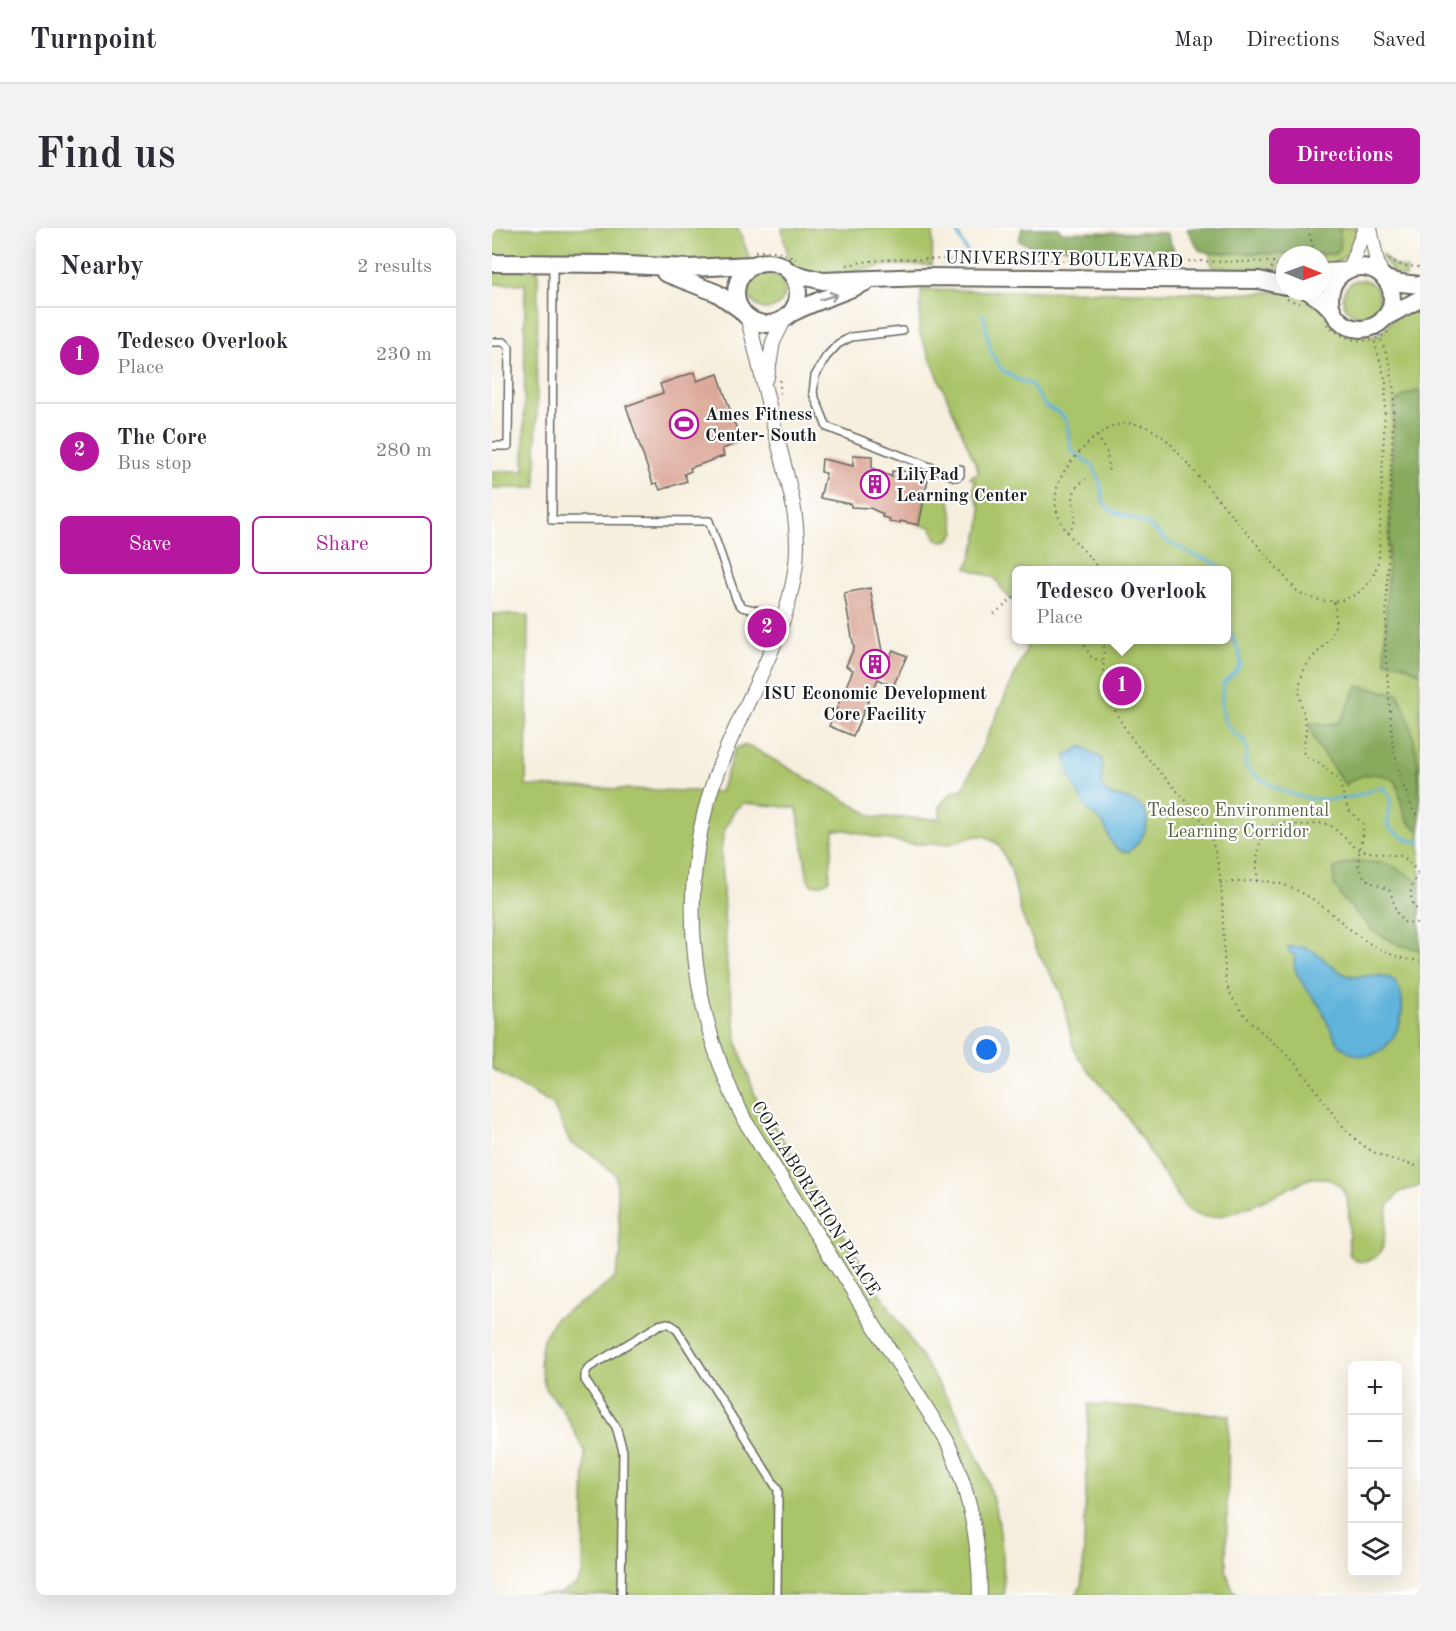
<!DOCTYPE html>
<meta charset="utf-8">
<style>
:root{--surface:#fff;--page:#f2f2f3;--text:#2b2b33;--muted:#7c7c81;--line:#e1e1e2;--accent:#b5179e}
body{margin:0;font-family:"Old Standard TT",serif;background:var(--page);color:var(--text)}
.controls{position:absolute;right:18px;bottom:18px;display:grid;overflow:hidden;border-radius:9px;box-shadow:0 6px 24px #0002}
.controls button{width:54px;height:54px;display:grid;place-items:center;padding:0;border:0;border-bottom:2px solid var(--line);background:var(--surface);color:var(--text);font:30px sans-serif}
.compass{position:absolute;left:784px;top:18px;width:54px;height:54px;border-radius:50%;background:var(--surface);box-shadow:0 6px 24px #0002;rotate:91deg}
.you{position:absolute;left:495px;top:822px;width:21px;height:21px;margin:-15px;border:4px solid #fff;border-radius:50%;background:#1a73e8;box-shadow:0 0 0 9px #1a73e833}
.badge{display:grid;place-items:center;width:39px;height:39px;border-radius:50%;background:var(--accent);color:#fff;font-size:20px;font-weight:700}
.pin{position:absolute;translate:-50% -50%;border:3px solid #fff;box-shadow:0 2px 6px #0006}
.popup{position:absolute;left:520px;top:338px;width:219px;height:78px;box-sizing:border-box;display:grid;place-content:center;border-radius:9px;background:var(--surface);filter:drop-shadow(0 2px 4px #0005);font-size:20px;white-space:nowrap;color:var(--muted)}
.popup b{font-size:22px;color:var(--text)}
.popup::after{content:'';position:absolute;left:50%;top:100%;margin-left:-12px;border:12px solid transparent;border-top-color:var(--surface)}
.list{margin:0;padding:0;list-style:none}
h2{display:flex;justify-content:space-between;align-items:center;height:78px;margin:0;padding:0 24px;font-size:26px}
h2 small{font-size:20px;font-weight:400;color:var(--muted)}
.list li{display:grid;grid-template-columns:39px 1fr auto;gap:18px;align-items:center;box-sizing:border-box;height:96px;padding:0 24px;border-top:2px solid var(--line)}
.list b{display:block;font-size:22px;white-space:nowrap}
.list p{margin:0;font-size:20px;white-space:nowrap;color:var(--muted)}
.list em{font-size:20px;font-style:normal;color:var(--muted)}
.actions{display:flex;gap:12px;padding:18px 24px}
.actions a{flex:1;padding:14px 0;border:2px solid var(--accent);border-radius:9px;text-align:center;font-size:21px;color:var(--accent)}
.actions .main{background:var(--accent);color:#fff}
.icon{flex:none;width:33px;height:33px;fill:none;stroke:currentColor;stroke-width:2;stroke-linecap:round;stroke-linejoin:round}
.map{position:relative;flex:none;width:928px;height:1367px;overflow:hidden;border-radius:9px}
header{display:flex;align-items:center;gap:36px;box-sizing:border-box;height:84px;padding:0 30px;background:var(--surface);border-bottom:2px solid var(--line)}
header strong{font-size:28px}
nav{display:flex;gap:33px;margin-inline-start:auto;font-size:21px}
.intro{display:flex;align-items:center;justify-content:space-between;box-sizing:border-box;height:144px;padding:0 36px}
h1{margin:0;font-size:42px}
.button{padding:15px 27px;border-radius:9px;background:var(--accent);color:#fff;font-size:21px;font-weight:700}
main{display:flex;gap:36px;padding:0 36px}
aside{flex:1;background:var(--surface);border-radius:9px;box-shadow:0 6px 24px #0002}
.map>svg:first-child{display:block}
.green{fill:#aac469;stroke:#637042;stroke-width:1.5}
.forest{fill:#87aa5d;stroke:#52633c;stroke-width:1.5}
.water{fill:#60b3db;stroke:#3e687c;stroke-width:1.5}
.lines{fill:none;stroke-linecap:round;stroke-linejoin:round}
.stream{stroke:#60b3db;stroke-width:3}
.building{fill:#dca898}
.service-casing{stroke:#686660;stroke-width:10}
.minor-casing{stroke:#686660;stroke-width:16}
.tertiary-casing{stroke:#686660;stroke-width:20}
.path{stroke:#686660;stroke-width:2;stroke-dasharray:1.5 4.5;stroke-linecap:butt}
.service{stroke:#fff;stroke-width:7}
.minor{stroke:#fff;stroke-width:14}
.tertiary{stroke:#fff;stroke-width:16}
.oneway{stroke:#999}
.labels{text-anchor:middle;stroke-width:4.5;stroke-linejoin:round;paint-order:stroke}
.street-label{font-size:18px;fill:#1c1c1c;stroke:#fff}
.poi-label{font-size:18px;font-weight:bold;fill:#1c1c1c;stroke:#fff;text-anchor:start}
.park-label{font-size:18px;fill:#555f3b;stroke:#fff}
</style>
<header>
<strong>Turnpoint</strong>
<nav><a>Map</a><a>Directions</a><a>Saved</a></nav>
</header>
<div class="intro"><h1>Find us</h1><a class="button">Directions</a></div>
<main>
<aside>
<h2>Nearby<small>2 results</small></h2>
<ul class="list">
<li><span class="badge">1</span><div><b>Tedesco Overlook</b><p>Place</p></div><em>230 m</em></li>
<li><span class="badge">2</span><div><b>The Core</b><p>Bus stop</p></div><em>280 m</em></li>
</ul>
<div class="actions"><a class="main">Save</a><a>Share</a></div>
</aside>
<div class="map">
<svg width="928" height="1367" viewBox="0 0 928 1367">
<rect width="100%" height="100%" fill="#fff"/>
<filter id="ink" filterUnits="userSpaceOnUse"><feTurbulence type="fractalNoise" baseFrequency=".0167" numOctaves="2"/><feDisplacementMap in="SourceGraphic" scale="12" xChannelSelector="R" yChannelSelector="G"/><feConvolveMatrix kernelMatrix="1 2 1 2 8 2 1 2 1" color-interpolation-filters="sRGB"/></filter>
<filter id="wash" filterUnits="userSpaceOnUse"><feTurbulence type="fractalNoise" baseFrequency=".008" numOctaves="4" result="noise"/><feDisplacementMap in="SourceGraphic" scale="24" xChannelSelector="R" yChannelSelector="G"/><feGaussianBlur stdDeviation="1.35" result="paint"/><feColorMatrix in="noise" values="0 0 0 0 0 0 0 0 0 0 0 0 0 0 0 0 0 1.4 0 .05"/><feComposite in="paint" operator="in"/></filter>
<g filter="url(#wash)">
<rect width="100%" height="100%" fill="#f6efde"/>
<g class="green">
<polygon points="0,0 246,0 258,31 238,35 0,28"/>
<polygon points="290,0 441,0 440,37 394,37 361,45 313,45 297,35"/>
<path d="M848,0H867C857,25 857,33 829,40V27H793V42L775,40H720L718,25L843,26L848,21Z"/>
<polygon points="890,26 901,37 915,41 914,49 903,47 890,29"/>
<polygon points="0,42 46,42 44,260 0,260 0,243 32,243 33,56 0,56"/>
<circle cx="275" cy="63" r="18"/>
<circle cx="869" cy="70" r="18"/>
<path d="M429,62L767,65C794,61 802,60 825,77C828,79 833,82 836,86C840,91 841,96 847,100C859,106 876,103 883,109L890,105L900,92L928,75V958L908,964L896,978L891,1019L884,1029L874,1034L864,1033L857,1026C854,993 869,947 819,950C794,961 745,988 721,989C711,990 702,987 694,981L633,885L587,831L581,818L569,764L546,725L529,685L519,641L506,616L493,608H484L457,616H418L382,609L355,602H342L337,652L331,656L320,657L316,652L305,580L251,575L242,583L232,603L229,625L235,740L246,817L264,870L465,1185L494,1247L506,1291L511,1327L512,1367H26L67,1366L84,1357L91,1345L93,1224L74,1187L53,1159L48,1136L50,1114L63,1090L100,1068L123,1050L129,1026L124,947L98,925L79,916L61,877L0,841V386L36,387L34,558L228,564L243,521L251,517L263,521L382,589L448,591V577L461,563L471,561L535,420L530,412H735V342H525V377L512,364L503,350L475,340C481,324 490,302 489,284C489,271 478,268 483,253L478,249L487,244L427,104Z"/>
<polygon points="448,259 457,265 463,304 457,312 450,313 444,311 439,299 427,297 434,262 439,263"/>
<polygon points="597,1176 737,1187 734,1342 740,1361 746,1367 584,1367 589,1358 591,1341"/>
</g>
<g class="forest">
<polygon points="530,0 567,0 569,4 674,5 682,22 541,19 527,13"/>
<polygon points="702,0 848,0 848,21 843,26 718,25 707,22 695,1"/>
<polygon points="928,162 928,445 911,436 894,434 893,420 902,175 914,167"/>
<path d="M866,458L906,466C928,508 928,555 928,603C906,590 912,576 904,554C889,542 868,545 853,557C843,540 818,515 818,495C859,504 849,482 866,458Z"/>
<path d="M859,634C892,633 902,635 928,655V722L907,717L881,703L850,670L842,655V640Z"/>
</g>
<g class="water">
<path d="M590,518L610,531V556L614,565C624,569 637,570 646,576C665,590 650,614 636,624C615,621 620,608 610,594C607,590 602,588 599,585C588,574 574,543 574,528Z"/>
<path d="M795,719C833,717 826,736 855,747C870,752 886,743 900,751C928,775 895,854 850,819C842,813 834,791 830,782C821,766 797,746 803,727L799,726Z"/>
</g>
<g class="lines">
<g class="stream">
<polyline points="463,0 475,24"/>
<polyline points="491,86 499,124 509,141 524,151 538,156 554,179 565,183 574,192 579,222 601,238 609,257 611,273 618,282 655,296 676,314 701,327 722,334 731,342"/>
<path d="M735,396L747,424L749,436L743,445L732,454C727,478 728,499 752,512L755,523L753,537C759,546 765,549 774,554C804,572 827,574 860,569C872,567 880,560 891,559L899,571L896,586V599L916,612L928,614"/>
</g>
</g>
<g id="blocks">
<g class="building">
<polygon points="203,144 205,153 226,146 249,214 230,221 232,228 198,240 199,243 192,246 195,253 168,262 165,255 161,256 134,178 171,165 168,156"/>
<polygon points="361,227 380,228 380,240 400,249 400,243 408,244 408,242 436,251 427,297 408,293 408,295 397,294 398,291 390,289 391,286 378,280 359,279 359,276 328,270 334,245 329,244 330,231 361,238"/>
<polygon points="378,360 393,439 401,422 415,428 401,458 386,451 361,508 337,498 361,442 354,438 362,420 352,365"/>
</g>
</g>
</g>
<g filter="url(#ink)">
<use href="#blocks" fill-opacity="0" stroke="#686660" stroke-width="1.5"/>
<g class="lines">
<g class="service-casing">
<g id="service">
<polyline points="61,36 60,292 217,293 245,373 250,379 293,389"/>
<polyline points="410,103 359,109 346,116 334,129 323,148 321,165 335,199 464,249 468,247 468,241"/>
<polyline points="0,114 12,114 17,119 16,218 0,218"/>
<polyline points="129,1367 131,1223 124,1199 93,1152 93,1146 96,1140 167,1097 176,1095 184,1100 286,1262 285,1367"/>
</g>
</g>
<g class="minor-casing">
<g id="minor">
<polyline points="878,0 885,34 890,48"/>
<polyline points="857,41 873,0"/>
<path d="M255,88C265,125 273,162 282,198C293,244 309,287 304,336C296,403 260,461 234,522C181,643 194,777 253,893L455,1213C477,1262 488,1313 488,1367"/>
<polyline points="275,149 281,114 293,90"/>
</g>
</g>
<g class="tertiary-casing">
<g id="tertiary">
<circle cx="275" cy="65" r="31"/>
<polyline points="0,35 115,36 197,40 261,37"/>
<circle cx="869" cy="70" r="31"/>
<polyline points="829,44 853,43"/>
<polyline points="173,45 225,65 249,82"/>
<polyline points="299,45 331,53 432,49 767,52 793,58"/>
<polyline points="893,51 909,55 928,57"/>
<polyline points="816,63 831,73 840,82"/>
<path d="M298,86C322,73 349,66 374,54"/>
<polyline points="892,90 928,71"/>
</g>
</g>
<g class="path">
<polyline points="816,0 823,27"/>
<polyline points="263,23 285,23 304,31"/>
<polyline points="897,31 911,38 928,39"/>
<polyline points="355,37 377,33 409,31 793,34"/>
<polyline points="779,40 793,34"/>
<polyline points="795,71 809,76"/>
<path d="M835,96C852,113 877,120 897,103"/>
<polyline points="885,101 898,136 902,165 893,420 901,519 909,551 921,582 928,590"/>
<polyline points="288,152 288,170"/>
<polyline points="605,208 615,225 617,241 614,245"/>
<path d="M575,304C596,287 566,269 594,251"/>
<path d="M607,342C594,320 568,306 564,279C561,259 571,243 583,229C612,196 640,181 677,214L805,363C839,384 881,372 887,328L894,154L882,112"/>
<path d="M842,374C851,422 818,416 809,451C804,469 813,484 814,501C814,509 811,516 811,524L815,529L829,536L847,553L856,581L871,596C874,615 856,637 876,652C882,657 891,658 898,663L905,685L911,694L924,695L928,689"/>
<polyline points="502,386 525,367"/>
<polyline points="590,412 598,428 611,435"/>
<path d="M613,412C603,480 645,518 687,565C698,578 710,590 717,605C735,647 729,709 734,754C745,792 784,812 808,841C830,867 844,897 872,918C888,930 909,933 928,939"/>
<path d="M927,647C914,660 918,674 928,686"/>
<path d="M765,653C765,635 763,601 785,596C793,594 801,596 809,597C818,598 827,594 837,596L865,621L877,624L909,628L915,632L928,647"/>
<path d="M728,655C749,654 771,650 792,657C845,675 863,726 928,733"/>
</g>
<use href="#service" class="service"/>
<use href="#minor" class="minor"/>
<use href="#tertiary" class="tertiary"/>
</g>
<defs><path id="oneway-shaft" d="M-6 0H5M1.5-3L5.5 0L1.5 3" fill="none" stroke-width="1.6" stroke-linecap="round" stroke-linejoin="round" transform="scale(1.5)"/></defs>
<use class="oneway" href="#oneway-shaft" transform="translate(337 69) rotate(-17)"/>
</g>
<defs>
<g id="stadium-ring" transform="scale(1.5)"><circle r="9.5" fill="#fff" stroke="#b5179e" stroke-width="1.5"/><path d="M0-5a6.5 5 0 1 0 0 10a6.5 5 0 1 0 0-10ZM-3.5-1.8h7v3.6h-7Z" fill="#b5179e"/></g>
<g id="building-ring" transform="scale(1.5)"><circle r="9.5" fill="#fff" stroke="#b5179e" stroke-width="1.5"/><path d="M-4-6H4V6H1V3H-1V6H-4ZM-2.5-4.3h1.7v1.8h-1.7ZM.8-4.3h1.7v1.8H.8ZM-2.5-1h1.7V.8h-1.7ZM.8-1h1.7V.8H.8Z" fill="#b5179e"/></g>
</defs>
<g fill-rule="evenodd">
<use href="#stadium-ring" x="192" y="196"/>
<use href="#building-ring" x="383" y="256"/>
<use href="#building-ring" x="383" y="436"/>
</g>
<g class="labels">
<g class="street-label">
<text transform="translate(572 31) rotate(1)" y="6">UNIVERSITY BOULEVARD</text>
<text transform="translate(324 970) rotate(58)" y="6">COLLABORATION PLACE</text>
</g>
<g class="poi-label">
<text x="213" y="192">Ames Fitness<tspan x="213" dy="21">Center- South</tspan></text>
<text x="404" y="252">LilyPad<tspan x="404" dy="21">Learning Center</tspan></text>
<text x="383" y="471" text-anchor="middle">ISU Economic Development<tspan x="383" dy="21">Core Facility</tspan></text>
</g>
<g class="park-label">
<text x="746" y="588">Tedesco Environmental<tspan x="746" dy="21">Learning Corridor</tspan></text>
</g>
</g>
</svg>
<div class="controls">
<button>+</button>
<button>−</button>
<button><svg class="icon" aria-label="locate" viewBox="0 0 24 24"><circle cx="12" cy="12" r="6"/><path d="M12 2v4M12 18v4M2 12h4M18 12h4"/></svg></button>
<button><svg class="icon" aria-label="layers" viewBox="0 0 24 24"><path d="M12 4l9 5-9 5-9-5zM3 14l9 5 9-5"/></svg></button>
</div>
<svg class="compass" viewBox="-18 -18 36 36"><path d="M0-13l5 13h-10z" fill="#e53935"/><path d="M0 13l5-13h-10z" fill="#7c7c81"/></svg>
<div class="you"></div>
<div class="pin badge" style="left:630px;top:458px">1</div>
<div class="popup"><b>Tedesco Overlook</b>Place</div>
<div class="pin badge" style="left:275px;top:400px">2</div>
</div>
</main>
